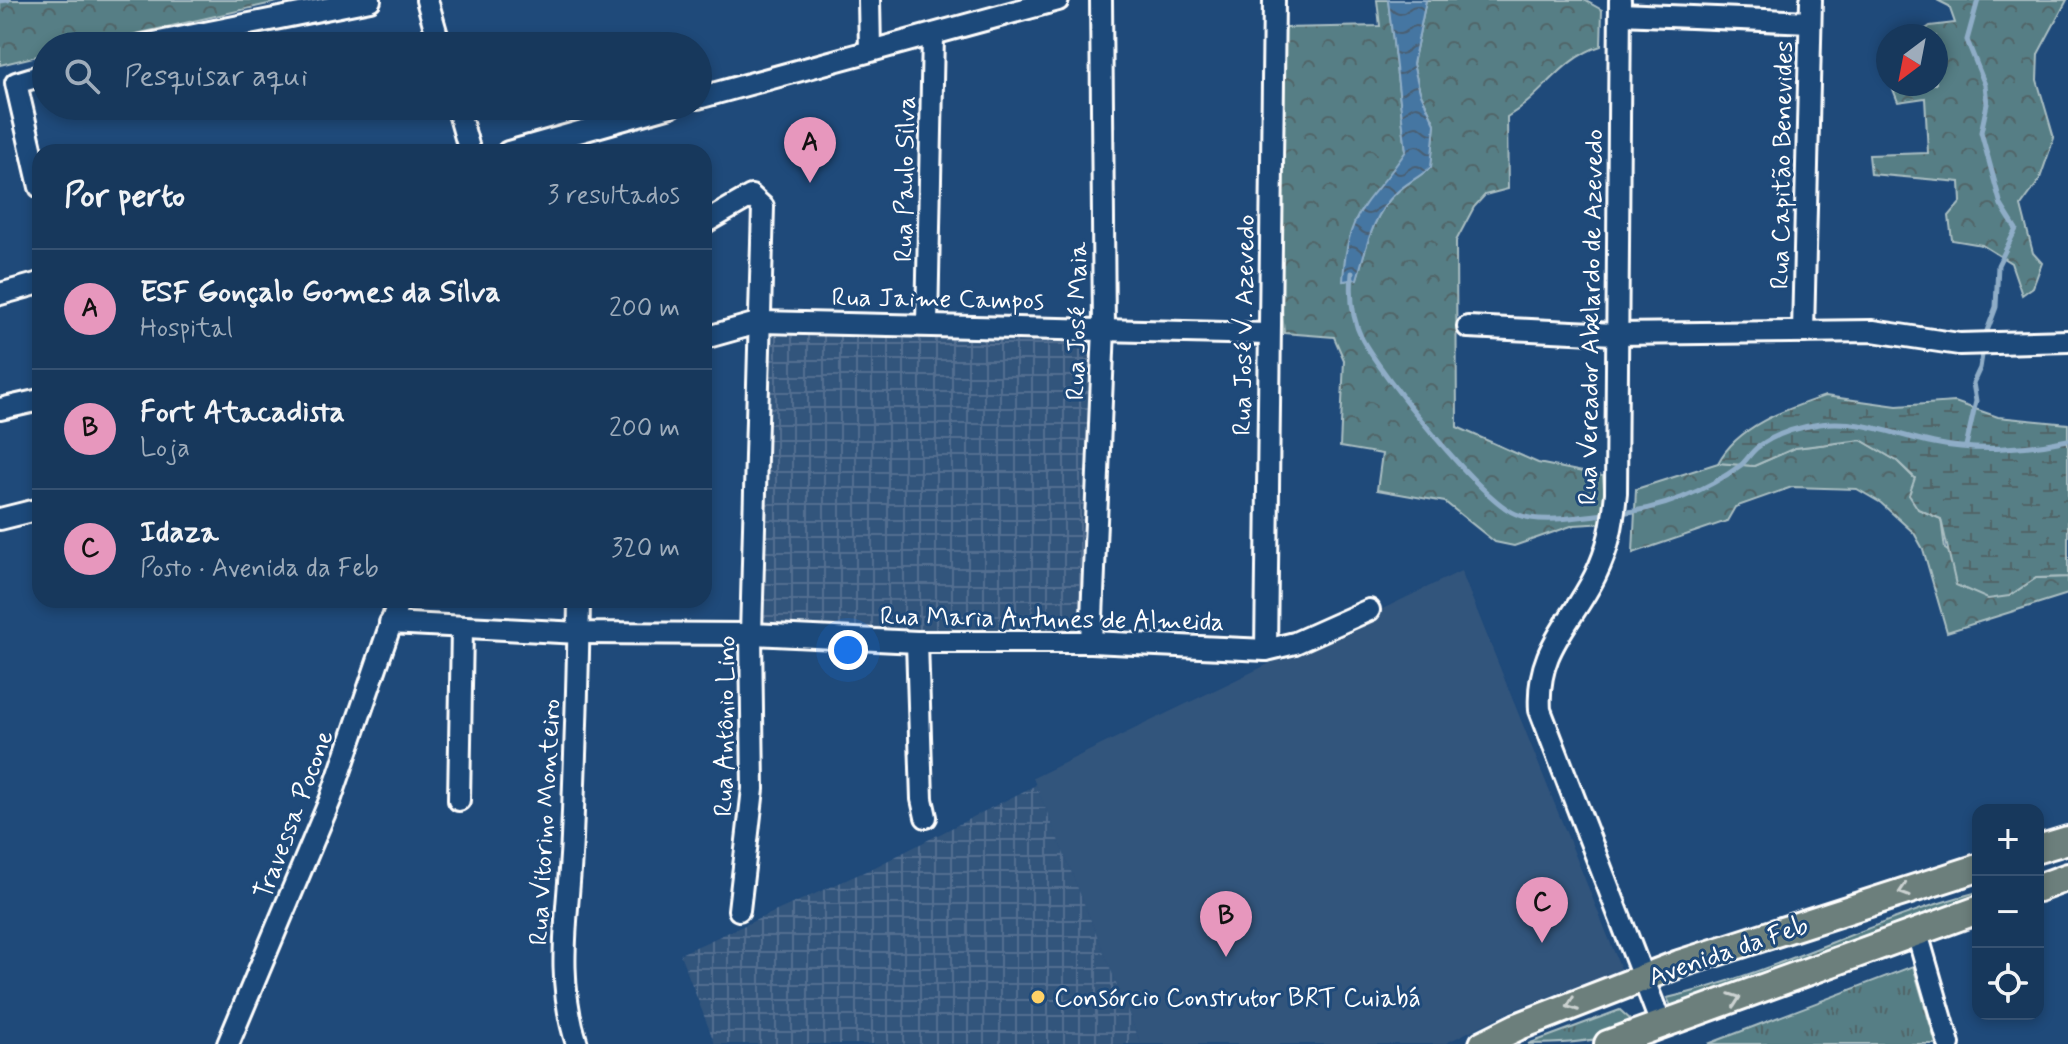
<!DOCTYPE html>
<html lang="pt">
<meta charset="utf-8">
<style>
:root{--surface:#17385c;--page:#244365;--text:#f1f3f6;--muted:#9eacbb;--line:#365272;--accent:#e797bd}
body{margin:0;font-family:Mynerve,sans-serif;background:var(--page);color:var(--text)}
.controls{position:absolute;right:24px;bottom:24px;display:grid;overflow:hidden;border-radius:16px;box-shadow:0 4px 12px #0003}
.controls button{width:72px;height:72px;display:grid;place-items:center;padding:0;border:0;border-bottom:2px solid var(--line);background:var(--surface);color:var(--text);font:40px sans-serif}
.compass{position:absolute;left:1876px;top:24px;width:72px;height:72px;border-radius:50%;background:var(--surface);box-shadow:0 4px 12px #0003;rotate:212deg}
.you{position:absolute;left:848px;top:650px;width:28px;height:28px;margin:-20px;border:6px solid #fff;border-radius:50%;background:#1a73e8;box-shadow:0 0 0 12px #1a73e833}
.badge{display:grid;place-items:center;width:52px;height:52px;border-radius:50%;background:var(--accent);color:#111;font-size:26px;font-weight:700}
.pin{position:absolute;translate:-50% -66px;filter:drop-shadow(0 2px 4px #0008)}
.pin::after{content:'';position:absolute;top:42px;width:28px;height:24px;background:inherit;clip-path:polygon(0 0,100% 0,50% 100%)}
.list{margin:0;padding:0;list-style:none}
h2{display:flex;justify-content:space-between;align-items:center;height:104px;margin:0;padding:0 32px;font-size:34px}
h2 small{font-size:26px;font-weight:400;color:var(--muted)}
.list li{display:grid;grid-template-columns:52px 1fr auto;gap:24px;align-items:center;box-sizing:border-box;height:120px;padding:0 32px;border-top:2px solid var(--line)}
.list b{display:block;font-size:30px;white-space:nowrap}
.list p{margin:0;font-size:26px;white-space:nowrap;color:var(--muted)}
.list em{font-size:26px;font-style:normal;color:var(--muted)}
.icon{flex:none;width:44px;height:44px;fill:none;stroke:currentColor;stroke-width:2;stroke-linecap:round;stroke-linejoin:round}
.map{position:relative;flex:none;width:2068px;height:1044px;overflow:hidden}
.search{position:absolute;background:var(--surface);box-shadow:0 4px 12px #0003;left:32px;top:32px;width:680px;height:88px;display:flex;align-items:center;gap:20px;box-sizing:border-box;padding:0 28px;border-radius:44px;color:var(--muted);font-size:30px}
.panel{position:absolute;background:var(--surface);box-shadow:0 4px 12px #0003;left:32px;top:144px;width:680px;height:464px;border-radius:24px}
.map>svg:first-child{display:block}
.built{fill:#33557c}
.industrial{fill:url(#industrial-grid)}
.grass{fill:url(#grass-tufts);stroke:#aabec2;stroke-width:2}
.forest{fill:url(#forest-crowns);stroke:#aabec2;stroke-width:2}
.wetland{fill:url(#wetland-marsh);stroke:#aabec2;stroke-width:2}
.water{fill:url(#water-waves);stroke:#8fadc7;stroke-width:2}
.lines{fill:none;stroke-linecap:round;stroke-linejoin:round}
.stream{stroke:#8fadc7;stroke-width:5}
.minor-casing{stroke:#fff;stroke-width:26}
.major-casing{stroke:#fff;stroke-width:32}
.minor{stroke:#1f4a7a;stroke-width:20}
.major{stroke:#6c7f7c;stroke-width:26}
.oneway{stroke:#ccd2d1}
.poi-dot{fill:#ffd166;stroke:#1f4a7a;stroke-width:3}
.labels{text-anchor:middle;stroke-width:6;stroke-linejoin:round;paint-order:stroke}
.street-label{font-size:26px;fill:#fff;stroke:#1f4a7a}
.poi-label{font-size:26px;fill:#fff;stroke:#1f4a7a;text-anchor:start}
</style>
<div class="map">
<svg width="2068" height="1044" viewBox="0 0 2068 1044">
<defs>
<pattern id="industrial-grid" width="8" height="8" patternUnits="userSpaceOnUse" patternTransform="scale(2)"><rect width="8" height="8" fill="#33557c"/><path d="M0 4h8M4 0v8" fill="none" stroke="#526e90"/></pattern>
<pattern id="grass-tufts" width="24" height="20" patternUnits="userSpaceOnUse" patternTransform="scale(2)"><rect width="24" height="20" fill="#567e85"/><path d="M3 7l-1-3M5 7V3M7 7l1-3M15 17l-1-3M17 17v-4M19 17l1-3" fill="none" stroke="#516568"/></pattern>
<pattern id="forest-crowns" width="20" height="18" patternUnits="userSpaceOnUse" patternTransform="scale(2)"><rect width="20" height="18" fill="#567e85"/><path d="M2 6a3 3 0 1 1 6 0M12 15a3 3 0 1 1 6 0" fill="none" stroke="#516568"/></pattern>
<pattern id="wetland-marsh" width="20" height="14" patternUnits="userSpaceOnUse" patternTransform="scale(2)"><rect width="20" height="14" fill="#567e85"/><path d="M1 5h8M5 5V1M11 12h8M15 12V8" fill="none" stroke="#516568"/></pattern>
<pattern id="water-waves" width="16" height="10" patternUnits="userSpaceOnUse" patternTransform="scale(2)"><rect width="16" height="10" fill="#4576a2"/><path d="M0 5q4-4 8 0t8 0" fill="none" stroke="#495f73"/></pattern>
</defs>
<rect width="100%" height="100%" fill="#1f4a7a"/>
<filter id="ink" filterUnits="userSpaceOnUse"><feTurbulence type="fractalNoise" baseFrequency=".0125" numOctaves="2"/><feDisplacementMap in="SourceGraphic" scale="16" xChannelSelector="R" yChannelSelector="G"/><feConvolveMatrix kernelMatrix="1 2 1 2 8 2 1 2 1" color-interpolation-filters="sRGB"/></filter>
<g filter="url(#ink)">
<polygon class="built" points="1461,571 1621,969 1513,1010 1444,1044 1141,1044 1033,778"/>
<g class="industrial">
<polygon points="770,331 1090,339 1084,633 764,625"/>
<polygon points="1036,785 1141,1044 715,1044 680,954 875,867"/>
</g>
<g class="grass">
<path d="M1978,892V900L1672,1008L1667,998C1774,974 1872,919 1978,892Z"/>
<polygon points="1913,966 1936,1044 1708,1044"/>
<path d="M1620,1010L1631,1020C1621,1044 1552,1044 1528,1044Z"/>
</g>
<g class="forest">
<polygon points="0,0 286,0 83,46 46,46 46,54 0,65"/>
<path d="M1377,0H1388L1406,151L1345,257L1344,281L1357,278C1366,249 1372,215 1396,193C1406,183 1420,177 1431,166L1435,124L1420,92L1413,64L1426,0H1584L1602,10L1601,46C1561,58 1543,96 1507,117L1508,189L1485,195L1474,207L1456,241L1457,427L1538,463L1603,476L1607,523L1574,525L1514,546L1495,542L1445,502L1377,490L1382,454L1340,447L1344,360L1334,337L1284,333L1280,289L1282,28L1380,26Z"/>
<polygon points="1937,0 2067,0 2038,54 2037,80 2054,138 2039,181 2021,206 2033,253 2042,263 2033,287 2022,295 2011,263 1982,245 1952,240 1949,216 1961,202 1960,182 1871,174 1869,155 1928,153 1925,98 1898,102 1891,84 1936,84 1936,36 1916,36 1930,26 1955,23 1949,6"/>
<polygon points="1861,440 1897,461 1915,479 1918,509 1941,519 1945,549 2009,596 2036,578 2068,577 2068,594 1947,632 1923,549 1914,533 1881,503 1857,489 1792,487 1735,507 1727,521 1633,553 1636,489 1718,463 1754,466 1795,448"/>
</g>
<path class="wetland" d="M1825,396L1897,406L1955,402L1998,417L2068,424V577L2036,578L2009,596L1988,599L1956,585L1941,519L1918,509L1909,495L1915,478L1897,461L1861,440L1795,448L1754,466L1718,463C1738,425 1787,409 1825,396Z"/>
<path class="water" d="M1388,0H1426L1413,64L1420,92L1435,124L1431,167C1420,177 1406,183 1396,193C1372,215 1366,249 1357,279L1343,281C1347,206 1369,206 1406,151Z"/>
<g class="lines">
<g class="stream">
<polyline points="1978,0 1967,40 1985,85 1987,104 1981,132 2001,205 2016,229 1998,265 1996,307 1984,339"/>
<polyline points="0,1 8,0"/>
<path d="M1352,273C1350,295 1352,319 1362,339C1381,374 1481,500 1516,514C1543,525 1579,516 1607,514"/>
<polyline points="1966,446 1976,401 1973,383 1980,368 1983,349"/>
<path d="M1617,513C1660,510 1706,491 1741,465C1747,460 1751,452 1758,447C1775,434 1799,427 1820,424C1861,419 1895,435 1934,443C1976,452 2027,449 2068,440"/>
</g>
<g class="minor-casing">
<g id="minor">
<polyline points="427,0 440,46"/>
<polyline points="869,0 870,50"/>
<path d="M1620,0L1616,493C1613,523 1609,548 1595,576C1570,626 1536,649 1540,710L1661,1024"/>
<polyline points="1620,14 1810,22"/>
<polyline points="139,46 370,0"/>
<polyline points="698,98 1058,0"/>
<polyline points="457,106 470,152"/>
<polyline points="508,152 671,106"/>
<polyline points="40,187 16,83 46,74"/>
<polyline points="704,223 751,196 763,207 751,634 753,789 739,910"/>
<polyline points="0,294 40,283"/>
<polyline points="927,324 933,35"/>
<polyline points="1468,327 1615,334 1873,331 1959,344 2068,341"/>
<polyline points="1803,332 1811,0"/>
<polyline points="704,338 761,322 1268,334"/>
<polyline points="0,409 40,400"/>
<polyline points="0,519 40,509"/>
<polyline points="390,623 579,633 751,634 917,642 1091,642 1266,650 1295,643 1369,610"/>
<polyline points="917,642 922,799 926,817"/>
<polyline points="1091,642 1104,328 1101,0"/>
<polyline points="1266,650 1274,0"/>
<polyline points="459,800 462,629"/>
<polyline points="1917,933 1949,1044"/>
<polyline points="228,1044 331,798 399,600"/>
<path d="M577,1044C554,974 569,911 572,838C575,759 578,679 579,600"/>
</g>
</g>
<g class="major-casing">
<g id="major">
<polyline points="2038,849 2068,840"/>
<polyline points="2038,888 2068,877"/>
<polyline points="1483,1044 1517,1027 1679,964 1978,868"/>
<polyline points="1608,1044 1978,910"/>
</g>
</g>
<use href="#minor" class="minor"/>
<use href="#major" class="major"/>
</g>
<defs><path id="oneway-chevron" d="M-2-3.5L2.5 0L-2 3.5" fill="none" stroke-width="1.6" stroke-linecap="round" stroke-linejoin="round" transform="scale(2)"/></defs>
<g class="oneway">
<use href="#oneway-chevron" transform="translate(1904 891) rotate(162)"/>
<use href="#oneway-chevron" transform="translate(1735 999) rotate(-20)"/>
<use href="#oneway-chevron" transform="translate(1572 1005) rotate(159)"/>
</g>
</g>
<circle class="poi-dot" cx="1038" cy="997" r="8"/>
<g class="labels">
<g class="street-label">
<text transform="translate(1781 165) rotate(-89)" y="9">Rua Capitão Benevides</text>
<text transform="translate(904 179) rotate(-89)" y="9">Rua Paulo Silva</text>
<text transform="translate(938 298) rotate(1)" y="9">Rua Jaime Campos</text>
<text transform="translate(1590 317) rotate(-89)" y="9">Rua Vereador Abelardo de Azevedo</text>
<text transform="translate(1076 321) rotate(-89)" y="9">Rua José Maia</text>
<text transform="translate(1243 325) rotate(-89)" y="9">Rua José V. Azevedo</text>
<text transform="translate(1052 618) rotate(1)" y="9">Rua Maria Antunes de Almeida</text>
<text transform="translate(724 726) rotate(-89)" y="9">Rua Antônio Lino</text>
<text transform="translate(293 814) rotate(-69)" y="9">Travessa Pocone</text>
<text transform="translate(544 822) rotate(-87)" y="9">Rua Vitorino Monteiro</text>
<text transform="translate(1728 950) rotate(-19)" y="9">Avenida da Feb</text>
</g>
<g class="poi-label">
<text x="1054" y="1006">Consórcio Construtor BRT Cuiabá</text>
</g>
</g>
</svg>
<div class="controls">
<button>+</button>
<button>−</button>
<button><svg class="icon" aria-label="locate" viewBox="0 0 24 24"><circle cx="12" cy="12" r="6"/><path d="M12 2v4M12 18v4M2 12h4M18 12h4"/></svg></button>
</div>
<svg class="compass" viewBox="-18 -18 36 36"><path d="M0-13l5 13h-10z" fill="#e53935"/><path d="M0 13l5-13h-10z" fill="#9eacbb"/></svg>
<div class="you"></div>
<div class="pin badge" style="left:810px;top:183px">A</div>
<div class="pin badge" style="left:1226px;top:957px">B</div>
<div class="pin badge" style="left:1542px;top:943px">C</div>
<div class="search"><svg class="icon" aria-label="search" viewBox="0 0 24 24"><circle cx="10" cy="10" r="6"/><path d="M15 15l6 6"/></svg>Pesquisar aqui</div>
<section class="panel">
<h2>Por perto<small>3 resultados</small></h2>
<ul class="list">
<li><span class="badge">A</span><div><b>ESF Gonçalo Gomes da Silva</b><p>Hospital</p></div><em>200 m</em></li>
<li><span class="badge">B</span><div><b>Fort Atacadista</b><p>Loja</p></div><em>200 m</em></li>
<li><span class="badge">C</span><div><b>Idaza</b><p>Posto · Avenida da Feb</p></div><em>320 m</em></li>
</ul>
</section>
</div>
